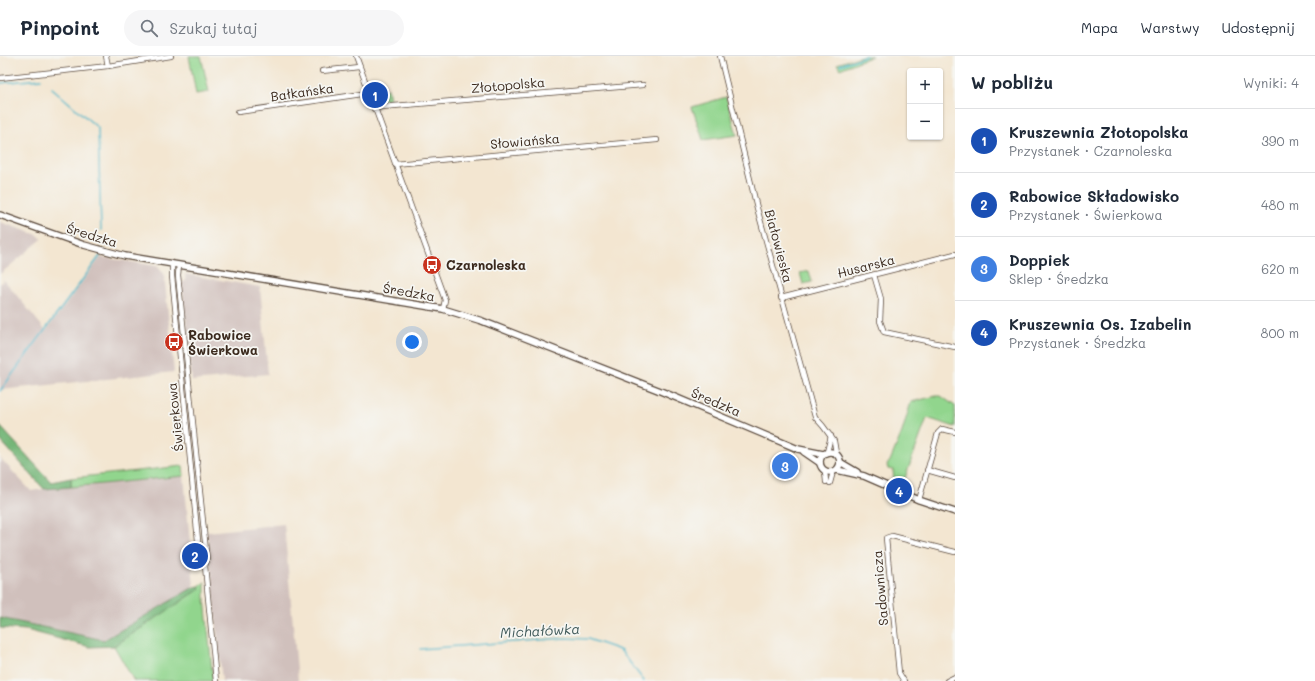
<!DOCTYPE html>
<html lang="pl">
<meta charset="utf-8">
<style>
:root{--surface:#fff;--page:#f6f6f7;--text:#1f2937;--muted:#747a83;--line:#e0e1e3;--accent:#0f766e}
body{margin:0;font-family:Mali,sans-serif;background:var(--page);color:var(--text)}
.controls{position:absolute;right:12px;top:12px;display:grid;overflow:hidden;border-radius:4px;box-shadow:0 1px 3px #0004}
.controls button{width:36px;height:36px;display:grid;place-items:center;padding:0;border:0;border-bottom:1px solid var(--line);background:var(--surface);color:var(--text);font:20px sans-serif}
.you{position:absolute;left:412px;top:286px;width:14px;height:14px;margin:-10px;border:3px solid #fff;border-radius:50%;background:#1a73e8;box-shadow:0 0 0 6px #1a73e833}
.badge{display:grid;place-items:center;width:26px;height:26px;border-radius:50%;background:var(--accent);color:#fff;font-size:13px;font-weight:700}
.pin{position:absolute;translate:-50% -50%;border:2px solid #fff;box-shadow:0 1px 4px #0006}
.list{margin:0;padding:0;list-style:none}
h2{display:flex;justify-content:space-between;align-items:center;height:52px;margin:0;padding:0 16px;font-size:17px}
h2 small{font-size:13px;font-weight:400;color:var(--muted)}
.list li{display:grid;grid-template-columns:26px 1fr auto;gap:12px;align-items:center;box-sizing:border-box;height:64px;padding:0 16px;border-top:1px solid var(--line)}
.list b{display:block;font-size:15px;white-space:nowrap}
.list p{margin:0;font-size:13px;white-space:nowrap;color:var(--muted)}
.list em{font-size:13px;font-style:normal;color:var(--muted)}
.icon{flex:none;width:22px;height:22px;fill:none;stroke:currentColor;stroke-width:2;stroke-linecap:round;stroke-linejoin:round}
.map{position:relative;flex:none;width:955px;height:625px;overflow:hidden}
header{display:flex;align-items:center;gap:24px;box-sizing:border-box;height:56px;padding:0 20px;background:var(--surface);border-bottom:1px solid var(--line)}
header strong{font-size:19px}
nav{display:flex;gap:22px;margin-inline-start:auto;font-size:14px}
.search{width:280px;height:36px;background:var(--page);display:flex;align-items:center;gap:10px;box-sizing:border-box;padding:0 14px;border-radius:22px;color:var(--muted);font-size:15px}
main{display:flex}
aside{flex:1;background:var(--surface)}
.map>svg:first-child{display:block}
.industrial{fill:#d0c0bc}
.green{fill:#91d58d;stroke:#668056}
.forest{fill:#74b678;stroke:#58704b}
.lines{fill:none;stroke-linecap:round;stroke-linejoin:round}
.stream{stroke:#4eb7cb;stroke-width:1.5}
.minor-casing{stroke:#574639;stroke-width:6}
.tertiary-casing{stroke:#574639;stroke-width:8}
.minor{stroke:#fff;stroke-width:4.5}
.tertiary{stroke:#fff;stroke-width:5.5}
.labels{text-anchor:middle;stroke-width:3.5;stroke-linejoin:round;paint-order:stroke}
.street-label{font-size:13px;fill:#3b2a1e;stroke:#f6f6f2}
.poi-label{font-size:13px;font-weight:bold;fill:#3b2a1e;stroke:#f6f6f2;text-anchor:start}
.water-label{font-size:14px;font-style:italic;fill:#425b5b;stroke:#f6f6f2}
</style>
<header>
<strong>Pinpoint</strong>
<div class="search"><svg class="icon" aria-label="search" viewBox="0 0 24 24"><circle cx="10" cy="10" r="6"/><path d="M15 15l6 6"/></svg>Szukaj tutaj</div>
<nav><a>Mapa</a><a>Warstwy</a><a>Udostępnij</a></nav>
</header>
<main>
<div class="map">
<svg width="955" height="625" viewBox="0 0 955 625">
<rect width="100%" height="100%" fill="#f6f6f2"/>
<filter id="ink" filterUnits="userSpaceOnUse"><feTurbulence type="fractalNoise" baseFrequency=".025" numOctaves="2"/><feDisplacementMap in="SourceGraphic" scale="8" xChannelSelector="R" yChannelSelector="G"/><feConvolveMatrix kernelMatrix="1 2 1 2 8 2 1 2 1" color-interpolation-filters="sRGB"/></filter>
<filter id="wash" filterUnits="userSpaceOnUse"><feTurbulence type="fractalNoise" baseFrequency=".012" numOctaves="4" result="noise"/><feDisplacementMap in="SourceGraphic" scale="16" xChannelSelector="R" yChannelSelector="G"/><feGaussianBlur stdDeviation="0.9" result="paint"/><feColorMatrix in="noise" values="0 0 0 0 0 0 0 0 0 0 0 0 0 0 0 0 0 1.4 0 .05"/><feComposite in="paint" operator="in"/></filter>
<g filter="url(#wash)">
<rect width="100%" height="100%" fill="#f3e6d1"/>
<g class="industrial">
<polygon points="0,166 38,179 42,183 0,218"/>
<polygon points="101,201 157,210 164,218 174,316 0,334 0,228 4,224 46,275"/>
<polygon points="185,218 260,231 268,318 192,325 182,226 186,225"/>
<polygon points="0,402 31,435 44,433 71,431 184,420 194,531 104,584 0,562"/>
<polygon points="284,468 298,625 222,625 207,476"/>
</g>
<g class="green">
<polygon points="189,0 201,0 209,36 196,38"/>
<polygon points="862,0 872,0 840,13 837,8"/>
<polygon points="388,33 390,43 383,44 382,34"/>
<polygon points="726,41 737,79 703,84 692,51"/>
<polygon points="809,215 812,226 803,228 800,217"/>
<polygon points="936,340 941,340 955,350 955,371 927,362 902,430 894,427 893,414 888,413 887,409 890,405 902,376 911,346"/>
<polygon points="183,410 184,420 71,431 71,422"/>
<polygon points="205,526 205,542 213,625 134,625 114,590 199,533 199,530"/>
</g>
<g class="forest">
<polygon points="0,370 51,426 71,422 71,431 44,433 0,384"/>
<polygon points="199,530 200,533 114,590 90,591 26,574 0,572 0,562 104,584 194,531"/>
</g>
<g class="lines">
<g class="stream">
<polyline points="840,9 866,0"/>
<polyline points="0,27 41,23"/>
<polyline points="52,32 98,72 101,174"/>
<polyline points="0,335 100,200"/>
<polyline points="420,593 565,582 588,583 617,593 621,595 644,625"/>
</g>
</g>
</g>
<g filter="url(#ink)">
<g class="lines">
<g class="minor-casing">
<g id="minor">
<polyline points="106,0 108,10"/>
<polyline points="356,0 445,244 443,253"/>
<polyline points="720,0 757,152 815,361 823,370 834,385 836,397"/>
<polyline points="322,15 359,11"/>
<polyline points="0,22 108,10 171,0"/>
<polyline points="374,53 382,51 643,29"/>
<polyline points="238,56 369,37"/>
<polyline points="395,108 657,84"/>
<polyline points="172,208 172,220 200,505 201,508 205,510"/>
<polyline points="179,209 178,219 207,505 205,510 216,625"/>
<polyline points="874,219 881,243 880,265 884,276 955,291"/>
<polyline points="781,242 955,198"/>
<polyline points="827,396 831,380"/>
<polyline points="927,414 955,422"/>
<polyline points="825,415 826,426"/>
<polyline points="830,427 833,416"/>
<polyline points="919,444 938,377 942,373 955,376"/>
<polyline points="904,625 899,617 886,482 892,480 955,496"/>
<polyline points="947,625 955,621"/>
</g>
</g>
<g class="tertiary-casing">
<g id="tertiary">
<polyline points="0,159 84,189 125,200 443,253 482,265 658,334 798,393 823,398"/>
<circle cx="830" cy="406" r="10"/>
<polyline points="804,396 820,407"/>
<polyline points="840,406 857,416"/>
<polyline points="837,414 864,420 919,444 955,456"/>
</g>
</g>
<use href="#minor" class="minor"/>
<use href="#tertiary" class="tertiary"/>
</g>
</g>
<defs>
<g id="bus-disc" transform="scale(1)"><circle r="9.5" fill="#c8321e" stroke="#f6f6f2"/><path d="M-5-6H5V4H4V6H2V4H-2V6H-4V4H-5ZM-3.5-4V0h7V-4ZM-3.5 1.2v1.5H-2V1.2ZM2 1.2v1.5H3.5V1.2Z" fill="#fff"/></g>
</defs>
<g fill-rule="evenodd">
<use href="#bus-disc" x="432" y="209"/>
<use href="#bus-disc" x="174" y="286"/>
</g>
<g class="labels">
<g class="street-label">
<text transform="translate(508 29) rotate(-5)" y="5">Złotopolska</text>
<text transform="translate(302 36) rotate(-8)" y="5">Bałkańska</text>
<text transform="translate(525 85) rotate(-5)" y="5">Słowiańska</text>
<text transform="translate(92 179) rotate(17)" y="5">Średzka</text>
<text transform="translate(779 190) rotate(75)" y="5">Białowieska</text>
<text transform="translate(866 210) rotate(-14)" y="5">Husarska</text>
<text transform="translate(409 236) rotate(10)" y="5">Średzka</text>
<text transform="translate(716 346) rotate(23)" y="5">Średzka</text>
<text transform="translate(175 361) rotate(-96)" y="5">Świerkowa</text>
<text transform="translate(880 532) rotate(-95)" y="5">Sadownicza</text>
</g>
<g class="poi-label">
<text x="446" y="214">Czarnoleska</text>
<text x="188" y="284">Rabowice<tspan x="188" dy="15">Świerkowa</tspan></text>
</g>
<g class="water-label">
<text transform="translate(540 575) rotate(-3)" y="5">Michałówka</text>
</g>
</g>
</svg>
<div class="controls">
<button>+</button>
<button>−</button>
</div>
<div class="you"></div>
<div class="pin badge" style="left:375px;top:39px;background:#1a4fb4">1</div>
<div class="pin badge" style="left:195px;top:500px;background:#1a4fb4">2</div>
<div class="pin badge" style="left:785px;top:410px;background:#3f7fe0">3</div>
<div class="pin badge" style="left:899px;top:435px;background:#1a4fb4">4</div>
</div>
<aside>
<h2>W pobliżu<small>Wyniki: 4</small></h2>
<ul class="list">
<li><span class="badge" style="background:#1a4fb4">1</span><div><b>Kruszewnia Złotopolska</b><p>Przystanek · Czarnoleska</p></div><em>390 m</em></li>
<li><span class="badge" style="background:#1a4fb4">2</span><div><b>Rabowice Składowisko</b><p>Przystanek · Świerkowa</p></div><em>480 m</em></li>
<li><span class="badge" style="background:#3f7fe0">3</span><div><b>Doppiek</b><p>Sklep · Średzka</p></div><em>620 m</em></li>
<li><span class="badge" style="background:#1a4fb4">4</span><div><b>Kruszewnia Os. Izabelin</b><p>Przystanek · Średzka</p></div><em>800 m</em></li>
</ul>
</aside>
</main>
